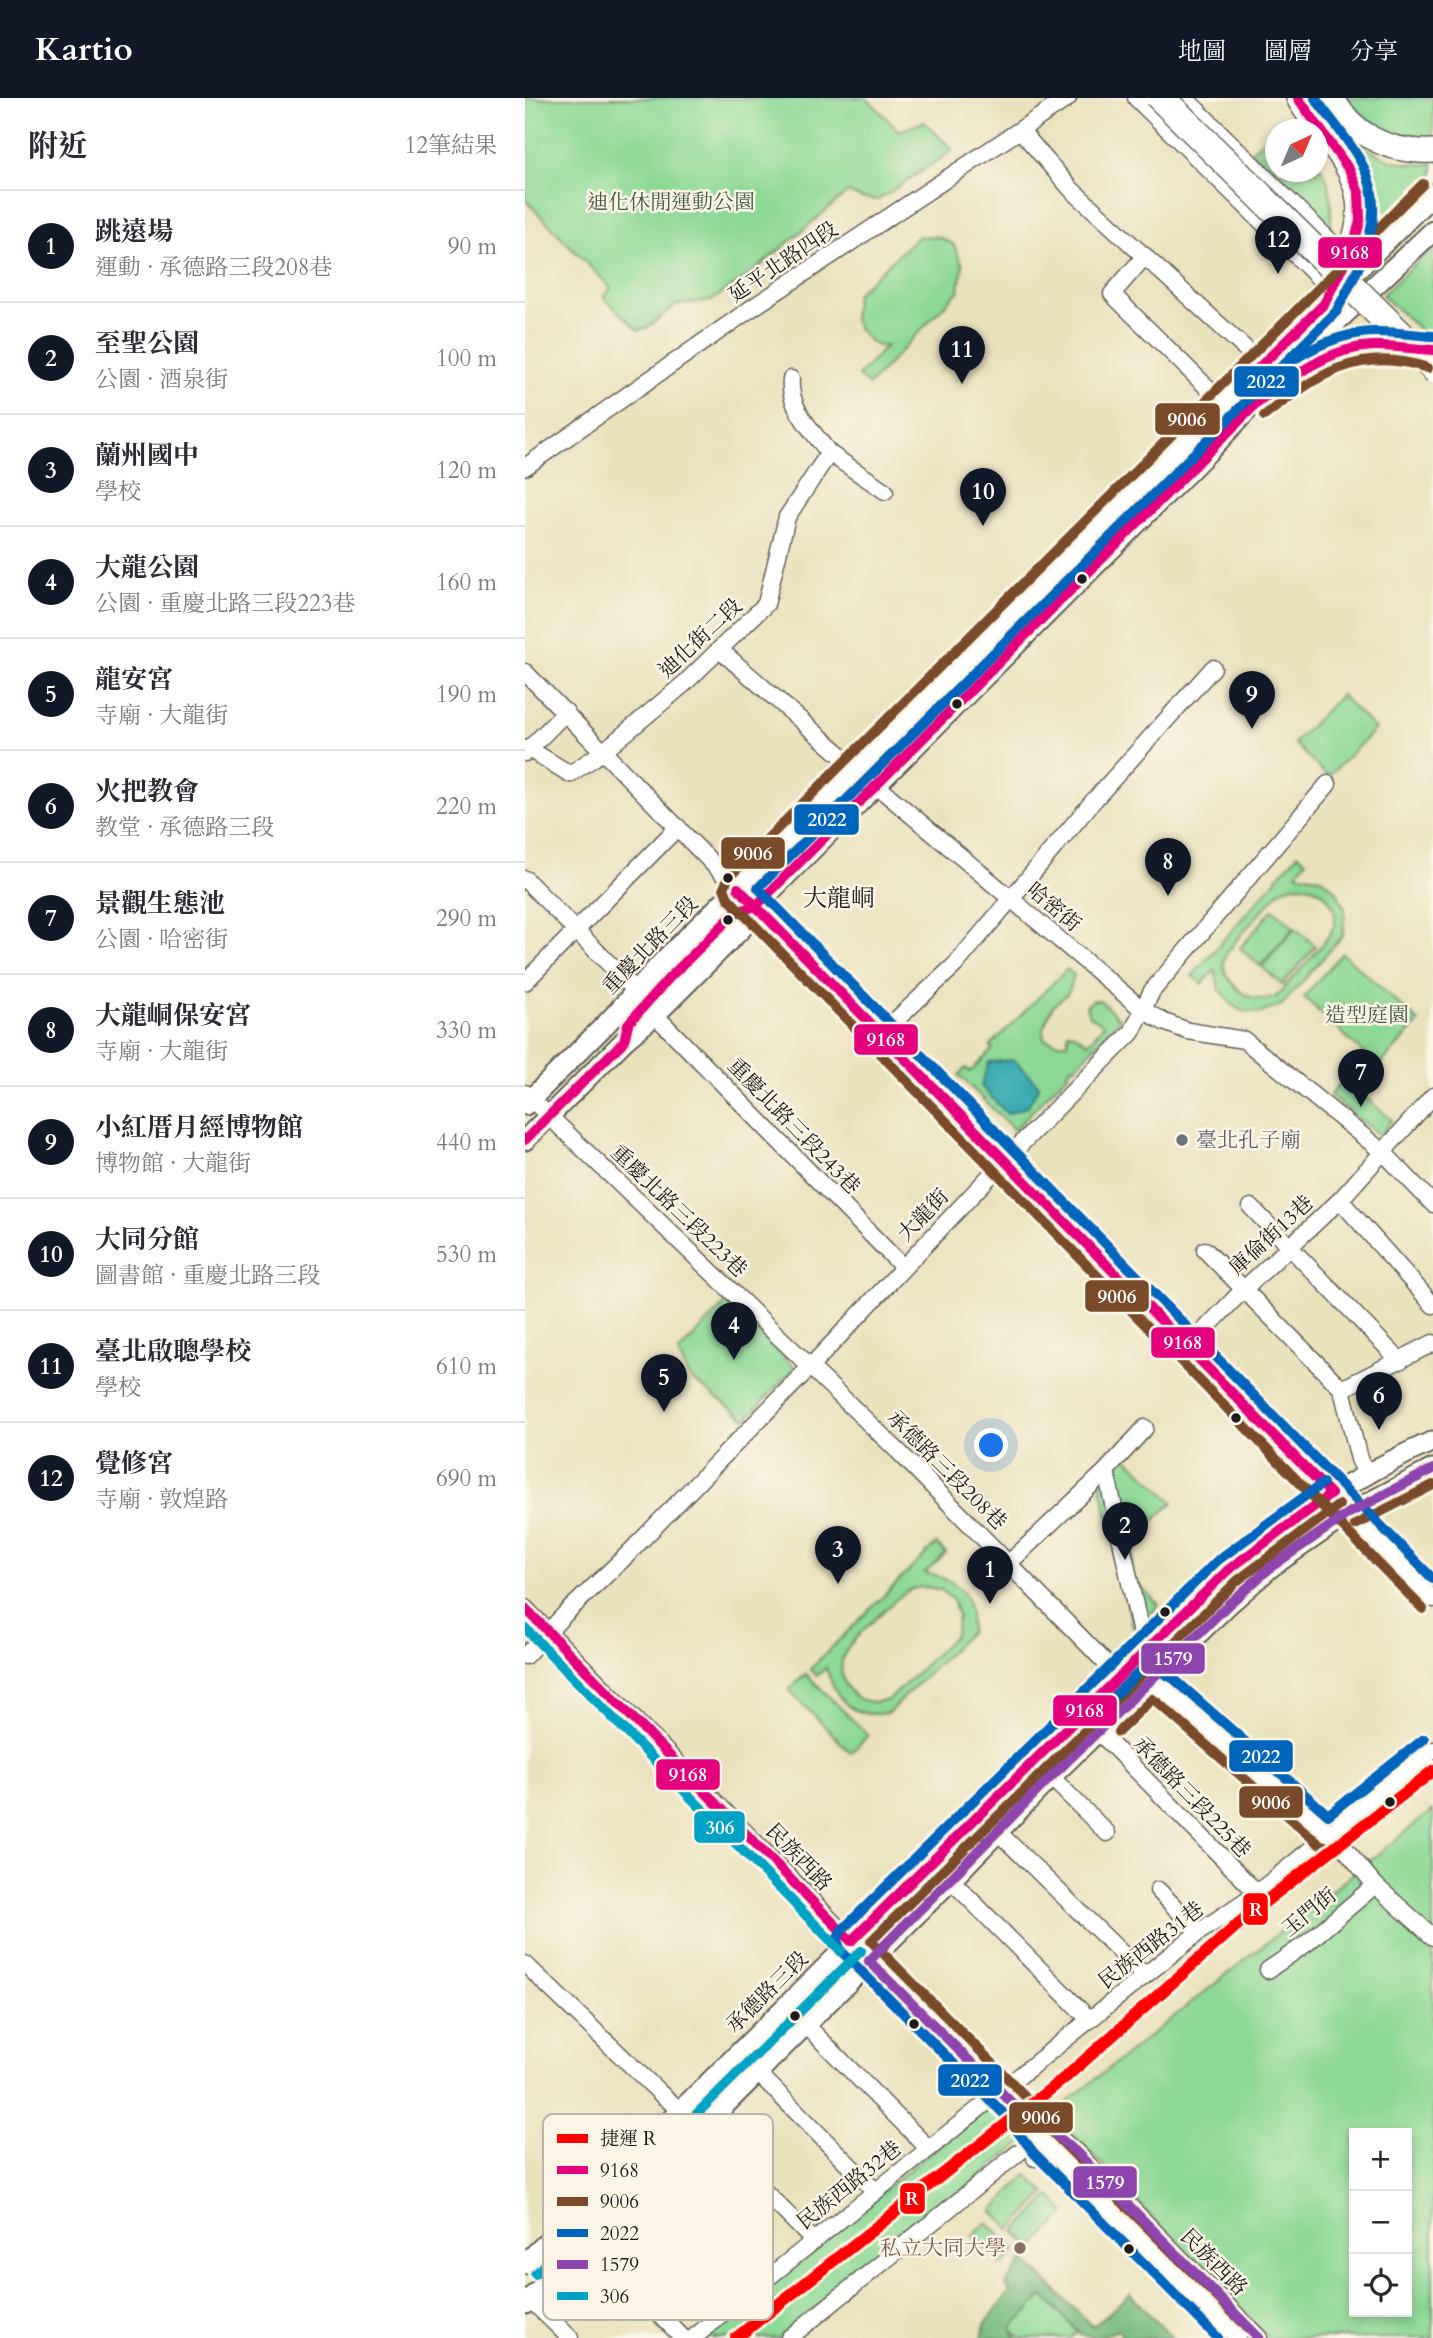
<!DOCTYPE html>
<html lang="zh-TW">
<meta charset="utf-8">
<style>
:root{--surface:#fff;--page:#f7f7f7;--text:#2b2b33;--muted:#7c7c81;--line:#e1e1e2;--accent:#111827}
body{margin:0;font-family:Cardo,"Noto Serif TC",serif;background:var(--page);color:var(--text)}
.controls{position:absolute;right:21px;bottom:21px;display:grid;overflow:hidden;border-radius:0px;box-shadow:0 4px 10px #0003}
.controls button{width:63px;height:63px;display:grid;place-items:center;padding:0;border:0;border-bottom:2px solid var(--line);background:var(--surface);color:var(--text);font:35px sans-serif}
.compass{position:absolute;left:740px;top:21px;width:63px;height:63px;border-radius:50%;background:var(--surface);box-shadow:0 4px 10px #0003;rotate:44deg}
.you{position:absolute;left:467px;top:1348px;width:24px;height:24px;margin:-18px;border:5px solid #fff;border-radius:50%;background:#1a73e8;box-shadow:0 0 0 10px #1a73e833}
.badge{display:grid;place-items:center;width:46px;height:46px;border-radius:50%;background:var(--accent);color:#fff;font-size:23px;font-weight:700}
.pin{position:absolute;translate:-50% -58px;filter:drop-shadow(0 2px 4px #0008)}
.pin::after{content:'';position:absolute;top:37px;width:24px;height:21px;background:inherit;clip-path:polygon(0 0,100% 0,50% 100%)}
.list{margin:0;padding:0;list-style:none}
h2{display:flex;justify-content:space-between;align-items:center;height:91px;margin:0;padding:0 28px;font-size:30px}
h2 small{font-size:23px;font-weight:400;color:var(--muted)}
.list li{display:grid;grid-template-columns:46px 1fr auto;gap:21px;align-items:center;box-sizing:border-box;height:112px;padding:0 28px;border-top:2px solid var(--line)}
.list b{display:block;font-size:26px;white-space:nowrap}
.list p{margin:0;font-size:23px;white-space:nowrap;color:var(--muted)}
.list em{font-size:23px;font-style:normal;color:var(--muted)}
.icon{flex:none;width:38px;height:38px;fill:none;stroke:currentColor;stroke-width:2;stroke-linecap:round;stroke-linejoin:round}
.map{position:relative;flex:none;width:908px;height:2240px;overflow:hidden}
header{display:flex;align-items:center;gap:42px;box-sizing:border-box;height:98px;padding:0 35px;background:var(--accent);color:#fff}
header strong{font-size:33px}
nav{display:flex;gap:38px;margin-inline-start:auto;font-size:24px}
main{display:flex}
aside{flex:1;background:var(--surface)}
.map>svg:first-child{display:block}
.green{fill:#8cd895;stroke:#547a58;stroke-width:2;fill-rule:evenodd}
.forest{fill:#71b87e;stroke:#466a4d;stroke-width:2}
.water{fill:#39abb2;stroke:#2a6467;stroke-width:2}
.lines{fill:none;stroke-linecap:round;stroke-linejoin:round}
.minor-tunnel{stroke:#c1ba9d;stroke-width:16;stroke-dasharray:16 8;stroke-linecap:butt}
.minor-casing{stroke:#646154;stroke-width:19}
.major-casing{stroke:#646154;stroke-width:23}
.highway-casing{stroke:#646154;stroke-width:26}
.minor{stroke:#fff;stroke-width:16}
.major{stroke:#fff;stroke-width:19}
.highway{stroke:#fff;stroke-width:23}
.minor-bridge-casing{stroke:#646154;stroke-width:19;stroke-linecap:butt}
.minor-bridge{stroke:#fff;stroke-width:16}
.bus-1-casing{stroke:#fcf5e5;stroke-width:16}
.bus-2-casing{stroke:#fcf5e5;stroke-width:16}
.bus-3-casing{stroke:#fcf5e5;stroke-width:16}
.bus-4-casing{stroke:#fcf5e5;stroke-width:16}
.bus-5-casing{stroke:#fcf5e5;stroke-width:16}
.bus-1{stroke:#e5007d;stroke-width:10}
.bus-2{stroke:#7a4b2a;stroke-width:10}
.bus-3{stroke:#0065bd;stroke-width:10}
.bus-4{stroke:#8e44ad;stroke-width:10}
.bus-5{stroke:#01a2c5;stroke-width:10}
.metro-1-casing{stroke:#fcf5e5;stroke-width:18}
.metro-1{stroke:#f00;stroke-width:12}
.bus-dot{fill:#1c1c1c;stroke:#fcf5e5;stroke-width:2.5}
.worship-dot{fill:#6b7280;stroke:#fcf5e5;stroke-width:2.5}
.education-dot{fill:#8d6e63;stroke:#fcf5e5;stroke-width:2.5}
.labels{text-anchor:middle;stroke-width:5;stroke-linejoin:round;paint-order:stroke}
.park-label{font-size:21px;fill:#435e46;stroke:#fcf5e5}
.street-label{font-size:21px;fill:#1c1c1c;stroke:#fcf5e5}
.worship-label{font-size:21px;fill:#5b616d;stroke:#fcf5e5;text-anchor:start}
.education-label{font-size:21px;fill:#785e54;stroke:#fcf5e5;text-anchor:end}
.quarter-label{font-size:24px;fill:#1c1c1c;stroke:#fcf5e5}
.key{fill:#fcf5e5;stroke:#b9b4a9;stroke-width:2}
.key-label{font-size:19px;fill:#1c1c1c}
.line-badge{stroke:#fcf5e5;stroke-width:2.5}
.badge-label{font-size:19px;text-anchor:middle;font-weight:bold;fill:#fff}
</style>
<header>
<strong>Kartio</strong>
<nav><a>地圖</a><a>圖層</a><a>分享</a></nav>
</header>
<main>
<aside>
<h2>附近<small>12筆結果</small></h2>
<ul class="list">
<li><span class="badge">1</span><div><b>跳遠場</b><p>運動 · 承德路三段208巷</p></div><em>90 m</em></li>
<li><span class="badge">2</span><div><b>至聖公園</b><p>公園 · 酒泉街</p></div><em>100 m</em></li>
<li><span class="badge">3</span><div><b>蘭州國中</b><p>學校</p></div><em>120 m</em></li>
<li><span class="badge">4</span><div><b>大龍公園</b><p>公園 · 重慶北路三段223巷</p></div><em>160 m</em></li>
<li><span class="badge">5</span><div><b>龍安宮</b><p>寺廟 · 大龍街</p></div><em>190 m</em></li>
<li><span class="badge">6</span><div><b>火把教會</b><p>教堂 · 承德路三段</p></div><em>220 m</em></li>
<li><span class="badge">7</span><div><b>景觀生態池</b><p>公園 · 哈密街</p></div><em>290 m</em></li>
<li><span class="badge">8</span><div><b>大龍峒保安宮</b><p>寺廟 · 大龍街</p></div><em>330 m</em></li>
<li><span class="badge">9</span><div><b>小紅厝月經博物館</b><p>博物館 · 大龍街</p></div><em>440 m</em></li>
<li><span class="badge">10</span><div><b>大同分館</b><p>圖書館 · 重慶北路三段</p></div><em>530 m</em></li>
<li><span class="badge">11</span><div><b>臺北啟聰學校</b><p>學校</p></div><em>610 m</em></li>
<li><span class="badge">12</span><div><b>覺修宮</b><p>寺廟 · 敦煌路</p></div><em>690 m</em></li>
</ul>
</aside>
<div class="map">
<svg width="908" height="2240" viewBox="0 0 908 2240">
<rect width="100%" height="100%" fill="#fcf5e5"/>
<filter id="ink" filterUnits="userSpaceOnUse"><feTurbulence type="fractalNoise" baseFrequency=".0143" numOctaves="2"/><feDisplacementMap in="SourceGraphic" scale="14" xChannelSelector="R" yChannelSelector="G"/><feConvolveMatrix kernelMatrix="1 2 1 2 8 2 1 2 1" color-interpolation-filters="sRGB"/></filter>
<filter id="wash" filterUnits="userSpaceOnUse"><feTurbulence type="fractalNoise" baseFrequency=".00686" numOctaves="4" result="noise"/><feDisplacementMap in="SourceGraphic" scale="28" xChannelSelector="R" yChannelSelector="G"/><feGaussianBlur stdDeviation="1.57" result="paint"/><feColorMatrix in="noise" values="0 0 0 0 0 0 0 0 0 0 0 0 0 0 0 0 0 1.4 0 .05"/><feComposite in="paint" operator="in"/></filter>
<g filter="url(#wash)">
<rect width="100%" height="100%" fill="#eae1bd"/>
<g class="green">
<polygon points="0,0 342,0 374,33 399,24 428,52 353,102 336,100 323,94 227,175 187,202 151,207 122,230 113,232 78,199 86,190 0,102"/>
<path d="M786,0H798C816,40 863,73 908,65V76L835,159C838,145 842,130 844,116C849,70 806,37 786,0Z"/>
<path d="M822,0H908V41C875,39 841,29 822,0Z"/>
<path d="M757,24L762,31L750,32V74H792L793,67C809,82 806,113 806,133L726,53Z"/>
<polygon points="393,138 414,139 428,146 438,167 434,192 344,287 333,278 361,248 353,248 345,244 335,233 328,222 331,196"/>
<polygon points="908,149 908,237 898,235 857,197"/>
<polygon points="816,597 850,631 803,679 769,645"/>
<path d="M773,756L781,763L771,775L796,780L811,792L820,811L818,837L757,907L736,915L717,913L707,907L694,890L690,872L677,886L667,878ZM767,787C772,787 778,787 783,788C804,793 817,815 806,834C792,856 767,880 750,900C734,902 722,901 710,888C702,880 696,870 700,859C703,849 746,803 756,792Z"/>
<polygon points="748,811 769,829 735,868 715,850"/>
<polygon points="770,830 791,848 757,887 737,869"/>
<polygon points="817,855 894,924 853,969 779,899"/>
<polygon points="542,871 549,877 543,895 528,908 518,931 519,941 532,945 543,945 543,934 549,935 563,945 579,927 564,917 561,908 568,902 575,902 595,921 549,970 547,968 542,974 543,976 489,1032 434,977 441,970 445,974 468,951 465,948"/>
<polygon points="819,981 867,1022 855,1038 805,997"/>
<polygon points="202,1204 270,1270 221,1321 165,1280 153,1255"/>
<polygon points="600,1358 648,1404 608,1444 606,1479 634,1507 612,1532 607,1527 575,1385"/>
<path d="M411,1446L421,1455L400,1475C436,1483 448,1496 445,1534L363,1615C326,1621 312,1603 301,1570L292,1578L285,1571ZM402,1489L416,1492L428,1502L433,1518L430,1537L364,1602C357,1603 349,1605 342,1603C319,1598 310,1570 322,1551C328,1541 371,1500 381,1494C387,1490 395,1489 402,1489Z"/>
<polygon points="281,1576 343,1637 326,1655 264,1592"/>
<path d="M908,1712V2240H743L528,2015ZM829,2035H882V2214H829Z"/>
<polygon points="463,2007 499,2043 253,2240 179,2240"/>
<polygon points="502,2077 521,2095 486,2131 467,2113"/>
<polygon points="525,2098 541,2115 507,2150 490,2134"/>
<polygon points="462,2124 491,2153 477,2167 448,2138"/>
<polygon points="518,2198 553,2233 546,2240 495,2240 485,2230"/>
</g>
<path class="forest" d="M499,2161L568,2229L605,2196L647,2240H598L593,2232C579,2238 569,2240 554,2237L553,2233L518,2198L486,2230L491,2240H456L460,2226L485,2193L480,2187Z"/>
<polygon class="water" points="489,962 514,988 503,1008 482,1016 456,988 464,964"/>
</g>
<g filter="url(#ink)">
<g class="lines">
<polyline class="minor-tunnel" points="882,2206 886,2211"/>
<g class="minor-casing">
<g id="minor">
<polyline points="611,0 797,183 792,206"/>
<polyline points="660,0 814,152"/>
<polyline points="496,33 546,91 737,266"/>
<polyline points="620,158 587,196 698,305"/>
<polyline points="304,355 360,393"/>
<polyline points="0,369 224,212 543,0"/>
<polyline points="195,552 333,672 618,912 639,924 663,933 719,942 859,1055 908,1106"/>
<polyline points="0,574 908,1501"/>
<path d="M0,651H4L45,676L79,653L160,585L241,506L262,419L304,355C288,333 263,310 266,281"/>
<polyline points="0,655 41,614"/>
<polyline points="0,781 111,893"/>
<polyline points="0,884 153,729"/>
<polyline points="130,917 378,1169"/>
<polyline points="356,936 430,867 570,701 688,570"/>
<polyline points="0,995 375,1355 580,1564 640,1592 812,1741 850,1787 908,1839"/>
<polyline points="815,1102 908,1207"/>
<polyline points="726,1109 875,1263"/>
<polyline points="680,1152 817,1291 834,1361 841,1376"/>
<polyline points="662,1250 719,1191 815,1102 908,998"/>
<polyline points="817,1291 908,1245"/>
<polyline points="581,1373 615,1531"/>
<polyline points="484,1465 581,1373 620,1330"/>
<polyline points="0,1510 274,1789 362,1881 489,2007 519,2045 713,2240"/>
<polyline points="0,1558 41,1515 102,1457 286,1268 479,1063 607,934 627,893 803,686"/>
<polyline points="573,1633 732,1795"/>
<polyline points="526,1679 582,1735"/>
<polyline points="473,1734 619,1877"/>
<polyline points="426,1782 564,1921"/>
<polyline points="633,1792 674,1834"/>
<polyline points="0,1866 136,1996 176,2030 289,2143"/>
<polyline points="743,1872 782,1845 850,1787"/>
<polyline points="280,1926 403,2050"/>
<polyline points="232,1974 350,2093"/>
<polyline points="497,2012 516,2024 551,2054 734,2240"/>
<polyline points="510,2060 519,2045"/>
<polyline points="117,2089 223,2196"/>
<polyline points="63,2143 158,2240"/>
<polyline points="5,2201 45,2240"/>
<polyline points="168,2240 674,1834 732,1795 908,1652"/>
<polyline points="264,2240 503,2047 519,2045"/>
</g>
</g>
<g class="major-casing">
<g id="major">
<polyline points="0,1007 83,924 139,862 325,680 908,96"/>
<polyline points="0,1042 99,943 130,917 222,825 231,808 687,350 763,269 908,133"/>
<path d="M0,2166L703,1472C767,1421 833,1376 908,1343"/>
<polyline points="0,2206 426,1782 526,1679 705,1505 746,1469 824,1415 908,1371"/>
</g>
</g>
<g class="highway-casing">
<g id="highway">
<path d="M773,0C783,19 798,35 811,52C855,112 827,148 799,206"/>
<path d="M807,0C829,38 865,55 908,53"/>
<path d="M731,306C763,283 796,254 837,249C857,246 878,250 898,252"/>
</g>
</g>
<use href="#minor" class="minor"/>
<use href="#major" class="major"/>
<use href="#highway" class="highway"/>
<g class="minor-bridge-casing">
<g id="minor-bridge">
<polyline points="628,0 908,277"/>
<polyline points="644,0 908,261"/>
</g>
</g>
<use href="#minor-bridge" class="minor-bridge"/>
<g class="bus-1-casing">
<g id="bus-1">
<polyline points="715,288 799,206 829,146 835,123 834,95 825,73 773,0"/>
<polyline points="213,790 806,1396"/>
<path d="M0,1042L99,943L103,926L144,880L211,814L231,808L731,306C766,280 802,250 848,248C868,247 888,251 908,252"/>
<polyline points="0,1510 326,1843"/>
<polyline points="326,1843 703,1472 806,1396"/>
</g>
</g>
<g class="bus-2-casing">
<g id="bus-2">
<path d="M739,318C792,277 834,247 903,270"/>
<polyline points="830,1427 908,1387"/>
<polyline points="898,1511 203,800 199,790 203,780 898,86"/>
<polyline points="593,1634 627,1601 632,1604 794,1746 803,1749 812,1746 908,1670"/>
<polyline points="723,2230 529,2036 499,1997 346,1843 712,1483 814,1407"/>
</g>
</g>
<g class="bus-3-casing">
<g id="bus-3">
<path d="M790,0C806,22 825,43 837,66C865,118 835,168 811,214L233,790L908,1481"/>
<path d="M721,296C759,267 798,236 848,234C868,233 888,237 908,238"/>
<path d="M573,1614L615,1573C627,1567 639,1575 649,1581L803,1717L899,1641"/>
<polyline points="693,2240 509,2055 479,2016 316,1853 312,1842 316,1833 693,1462 798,1385"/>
</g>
</g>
<g class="bus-4-casing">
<g id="bus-4">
<polyline points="344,1863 526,1679 705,1505 746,1469 824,1415 908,1371"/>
<polyline points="344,1863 489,2007 516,2024 551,2054 734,2240"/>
</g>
</g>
<g class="bus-5-casing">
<g id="bus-5">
<polyline points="0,1530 316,1853"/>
<polyline points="10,2176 336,1853"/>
</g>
</g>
<use href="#bus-1" class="bus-1"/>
<use href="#bus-2" class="bus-2"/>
<use href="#bus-3" class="bus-3"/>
<use href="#bus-4" class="bus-4"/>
<use href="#bus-5" class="bus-5"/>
<g class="metro-1-casing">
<polyline id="metro-1" points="211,2240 542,1978 727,1814 908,1673"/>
</g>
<use href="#metro-1" class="metro-1"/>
</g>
</g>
<g class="bus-dot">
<circle cx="557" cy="481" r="6"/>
<circle cx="432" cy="606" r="6"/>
<circle cx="203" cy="780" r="6"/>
<circle cx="203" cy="822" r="6"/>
<circle cx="711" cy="1320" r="6"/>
<circle cx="640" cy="1514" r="6"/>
<circle cx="865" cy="1704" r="6"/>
<circle cx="270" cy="1918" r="6"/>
<circle cx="389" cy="1926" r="6"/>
<circle cx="604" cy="2151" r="6"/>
</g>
<circle class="worship-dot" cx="657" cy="1042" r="7"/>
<circle class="education-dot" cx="495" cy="2150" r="7"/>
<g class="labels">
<g class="park-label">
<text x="146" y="111">迪化休閒運動公園</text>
<text x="842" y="924">造型庭園</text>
</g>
<g class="street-label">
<text transform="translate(258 164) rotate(-34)" y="7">延平北路四段</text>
<text transform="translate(175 540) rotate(-43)" y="7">迪化街二段</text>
<text transform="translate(529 809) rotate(40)" y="7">哈密街</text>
<text transform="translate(125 847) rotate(-46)" y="7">重慶北路三段</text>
<text transform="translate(269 1028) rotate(46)" y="7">重慶北路三段243巷</text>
<text transform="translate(154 1113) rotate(44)" y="7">重慶北路三段223巷</text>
<text transform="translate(398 1117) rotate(-46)" y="7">大龍街</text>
<text transform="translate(746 1137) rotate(-43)" y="7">庫倫街13巷</text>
<text transform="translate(422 1372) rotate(45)" y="7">承德路三段208巷</text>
<text transform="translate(667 1699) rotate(46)" y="7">承德路三段225巷</text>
<text transform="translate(274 1759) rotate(46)" y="7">民族西路</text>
<text transform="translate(784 1814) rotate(-39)" y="7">玉門街</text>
<text transform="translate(626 1847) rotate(-38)" y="7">民族西路31巷</text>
<text transform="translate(242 1894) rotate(-45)" y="7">承德路三段</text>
<text transform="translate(324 2087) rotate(-39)" y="7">民族西路32巷</text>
<text transform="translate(689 2164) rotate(45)" y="7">民族西路</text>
</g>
<g class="worship-label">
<text x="671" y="1049">臺北孔子廟</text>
</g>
<g class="education-label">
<text x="481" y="2157">私立大同大學</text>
</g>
<g class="quarter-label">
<text x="314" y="808">大龍峒</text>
</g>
</g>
<rect x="18" y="2016" width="230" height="206" rx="10" class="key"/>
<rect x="32" y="2036" width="31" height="9" fill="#f00"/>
<rect x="32" y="2068" width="31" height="8" fill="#e5007d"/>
<rect x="32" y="2099" width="31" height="9" fill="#7a4b2a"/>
<rect x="32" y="2131" width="31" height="8" fill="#0065bd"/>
<rect x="32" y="2162" width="31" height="9" fill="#8e44ad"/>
<rect x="32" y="2194" width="31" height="8" fill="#01a2c5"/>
<g class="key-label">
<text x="75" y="2047">捷運 R</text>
<text x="75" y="2079">9168</text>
<text x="75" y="2110">9006</text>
<text x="75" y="2142">2022</text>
<text x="75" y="2173">1579</text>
<text x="75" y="2205">306</text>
</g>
<g class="line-badge">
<rect x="792" y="138" width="66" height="33" rx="7" fill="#e5007d"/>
<rect x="708" y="267" width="67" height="33" rx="7" fill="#0065bd"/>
<rect x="629" y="304" width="67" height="34" rx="7" fill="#7a4b2a"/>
<rect x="268" y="705" width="67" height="33" rx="7" fill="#0065bd"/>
<rect x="195" y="738" width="66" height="34" rx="7" fill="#7a4b2a"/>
<rect x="328" y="925" width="66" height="33" rx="7" fill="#e5007d"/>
<rect x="559" y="1181" width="66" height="34" rx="7" fill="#7a4b2a"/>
<rect x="625" y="1228" width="66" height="33" rx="7" fill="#e5007d"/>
<rect x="615" y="1544" width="66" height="33" rx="7" fill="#8e44ad"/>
<rect x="527" y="1596" width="66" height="33" rx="7" fill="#e5007d"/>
<rect x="703" y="1641" width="66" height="34" rx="7" fill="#0065bd"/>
<rect x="130" y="1660" width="66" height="33" rx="7" fill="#e5007d"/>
<rect x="713" y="1687" width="66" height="34" rx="7" fill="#7a4b2a"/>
<rect x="168" y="1712" width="53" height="34" rx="7" fill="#01a2c5"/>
<rect x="717" y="1794" width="27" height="34" rx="7" fill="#f00"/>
<rect x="412" y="1965" width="66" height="34" rx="7" fill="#0065bd"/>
<rect x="483" y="2003" width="66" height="33" rx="7" fill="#7a4b2a"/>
<rect x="547" y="2067" width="66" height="34" rx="7" fill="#8e44ad"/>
<rect x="374" y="2084" width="27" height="33" rx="7" fill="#f00"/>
</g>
<g class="badge-label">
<text x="825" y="161">9168</text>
<text x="741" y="290">2022</text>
<text x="662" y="328">9006</text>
<text x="302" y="728">2022</text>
<text x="228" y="762">9006</text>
<text x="361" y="948">9168</text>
<text x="592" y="1205">9006</text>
<text x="658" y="1251">9168</text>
<text x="648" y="1567">1579</text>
<text x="560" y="1619">9168</text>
<text x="736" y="1665">2022</text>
<text x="163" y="1683">9168</text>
<text x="746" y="1711">9006</text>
<text x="195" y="1736">306</text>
<text x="731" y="1818">R</text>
<text x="445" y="1989">2022</text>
<text x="516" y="2026">9006</text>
<text x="580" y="2091">1579</text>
<text x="387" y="2107">R</text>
</g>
</svg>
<div class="controls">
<button>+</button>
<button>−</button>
<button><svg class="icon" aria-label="locate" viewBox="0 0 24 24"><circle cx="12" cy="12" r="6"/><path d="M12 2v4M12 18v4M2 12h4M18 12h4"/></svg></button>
</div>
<svg class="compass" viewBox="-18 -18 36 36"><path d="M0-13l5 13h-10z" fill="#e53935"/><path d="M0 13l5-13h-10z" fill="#7c7c81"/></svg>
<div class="you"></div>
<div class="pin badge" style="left:465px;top:1506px">1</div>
<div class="pin badge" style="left:600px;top:1462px">2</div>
<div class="pin badge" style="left:313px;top:1486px">3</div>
<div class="pin badge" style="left:209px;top:1262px">4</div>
<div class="pin badge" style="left:139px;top:1314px">5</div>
<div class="pin badge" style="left:854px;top:1332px">6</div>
<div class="pin badge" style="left:836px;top:1009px">7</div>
<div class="pin badge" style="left:643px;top:798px">8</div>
<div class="pin badge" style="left:727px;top:631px">9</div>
<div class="pin badge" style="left:458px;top:428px">10</div>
<div class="pin badge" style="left:437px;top:286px">11</div>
<div class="pin badge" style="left:753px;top:176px">12</div>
</div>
</main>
